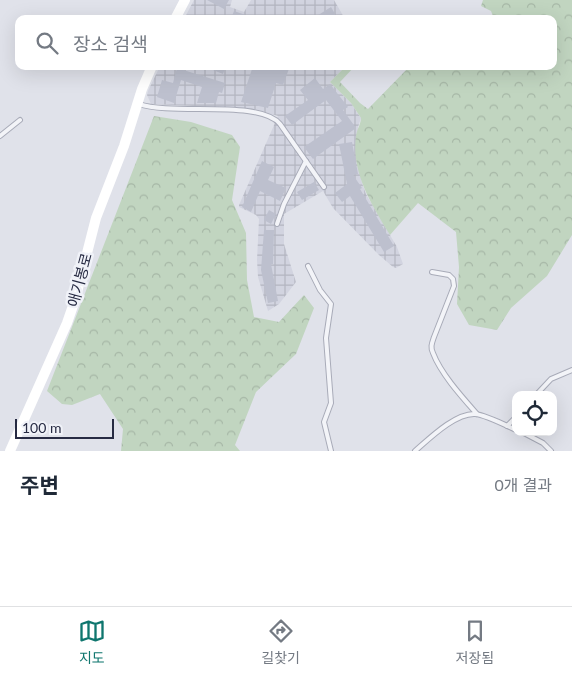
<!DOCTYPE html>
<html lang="ko">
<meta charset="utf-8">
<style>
:root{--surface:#fff;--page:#f6f6f7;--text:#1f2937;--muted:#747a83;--line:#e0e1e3;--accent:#0f766e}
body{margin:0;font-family:Lato,"Noto Sans KR",sans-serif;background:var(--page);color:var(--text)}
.controls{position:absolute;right:15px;bottom:15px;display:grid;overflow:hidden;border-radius:10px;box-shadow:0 5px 20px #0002}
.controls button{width:45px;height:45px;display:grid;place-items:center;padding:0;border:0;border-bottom:1px solid var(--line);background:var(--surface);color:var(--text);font:25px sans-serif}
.scale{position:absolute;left:15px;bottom:12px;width:99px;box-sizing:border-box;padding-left:5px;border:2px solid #272b43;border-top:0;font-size:14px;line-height:18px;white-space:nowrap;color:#272b43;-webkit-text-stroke:4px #f0f2f8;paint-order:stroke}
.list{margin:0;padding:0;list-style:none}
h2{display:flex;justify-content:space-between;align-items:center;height:65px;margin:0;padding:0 20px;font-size:21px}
h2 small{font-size:16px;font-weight:400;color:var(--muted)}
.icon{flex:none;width:28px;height:28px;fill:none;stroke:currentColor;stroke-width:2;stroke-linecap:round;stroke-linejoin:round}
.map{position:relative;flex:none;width:572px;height:451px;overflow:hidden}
.search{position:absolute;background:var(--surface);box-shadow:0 5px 20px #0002;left:15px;right:15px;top:15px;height:55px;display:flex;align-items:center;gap:12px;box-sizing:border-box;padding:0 18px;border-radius:10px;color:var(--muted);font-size:19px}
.sheet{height:155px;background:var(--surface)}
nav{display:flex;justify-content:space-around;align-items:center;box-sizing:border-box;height:70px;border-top:1px solid var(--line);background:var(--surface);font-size:14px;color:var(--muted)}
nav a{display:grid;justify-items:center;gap:2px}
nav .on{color:var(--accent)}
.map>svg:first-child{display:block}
.industrial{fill:url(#industrial-grid)}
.forest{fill:url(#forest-crowns)}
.building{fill:#bdc0ce}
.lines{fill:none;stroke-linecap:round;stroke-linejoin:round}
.lane-casing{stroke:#a8abb8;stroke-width:6}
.lane{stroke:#f3f4f8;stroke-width:4}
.secondary{stroke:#fff;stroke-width:10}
.labels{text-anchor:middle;stroke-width:5;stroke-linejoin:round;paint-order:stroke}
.street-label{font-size:15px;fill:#272b43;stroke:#f0f2f8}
</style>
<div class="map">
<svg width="572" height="451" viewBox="0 0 572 451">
<defs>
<pattern id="industrial-grid" width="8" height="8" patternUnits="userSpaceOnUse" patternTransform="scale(1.25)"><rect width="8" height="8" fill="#d2d4e0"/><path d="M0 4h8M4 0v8" fill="none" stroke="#b4b6c1"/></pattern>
<pattern id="forest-crowns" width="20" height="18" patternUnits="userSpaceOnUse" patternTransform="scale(1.25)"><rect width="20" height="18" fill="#c1d5c0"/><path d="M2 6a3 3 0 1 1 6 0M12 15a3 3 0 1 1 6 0" fill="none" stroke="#a6b7a6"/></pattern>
</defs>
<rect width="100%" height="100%" fill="#e0e2ea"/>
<g class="industrial">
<polygon points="194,0 232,0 230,7 244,12 251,0 334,0 345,19 184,19"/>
<polygon points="160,66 346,66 330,82 351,103 361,118 358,127 357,157 362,183 366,194 397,247 403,264 396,268 393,267 379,255 333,208 323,191 284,214 284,244 296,282 279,304 268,311 258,277 257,260 259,219 256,215 239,207 239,205 278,116 255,109 151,104 147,95 148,91"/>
</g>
<g class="forest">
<path d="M483,0H572V235L547,276L511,308L497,330L469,325L457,304L459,267L456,232L418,203L390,235C372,205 351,173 356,136C357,129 361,124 361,118L351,103L330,82L346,66H355L340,82L360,103L368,109L410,66H553V19H494L491,11L481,6Z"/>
<polygon points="154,116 191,122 232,135 240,147 232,200 246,233 247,280 254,317 279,322 304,295 314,308 296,354 256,392 235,445 240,451 121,451 123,429 100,394 72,405 62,404 47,391"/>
</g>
<g class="building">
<polygon points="207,0 229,0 224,9"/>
<polygon points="331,7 338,19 312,19"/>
<polygon points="234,11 254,18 254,19 231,19"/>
<polygon points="203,66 226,66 223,74"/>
<polygon points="253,66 290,66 283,85 276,83 268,108 241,102"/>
<polygon points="177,68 225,83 222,93 219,92 216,103 197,103 202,87 181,80 174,103 157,97 162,80 173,83"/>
<polygon points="315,78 323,89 330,84 348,107 343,110 356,128 313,159 304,147 342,121 326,100 292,125 285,116 308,100 300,90"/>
<polygon points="352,142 358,174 353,175 362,188 360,189 394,246 384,252 350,196 342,202 335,193 347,184 339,144"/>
<polygon points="262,161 274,167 268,180 286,188 280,201 260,191 251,212 242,207"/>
<polygon points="314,182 319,190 302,200 297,192"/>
<polygon points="269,210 276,214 271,224 264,220"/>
<polygon points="264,230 274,230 273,264 271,264 278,301 268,303 261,270"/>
</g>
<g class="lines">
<g class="lane-casing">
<g id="lane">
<path d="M139,104C173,116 259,99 280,124L324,187"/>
<polyline points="0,136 20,120"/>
<polyline points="277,224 284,204 306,161"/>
<polyline points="308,266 320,290 331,304 326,338 331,403 324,422 331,451"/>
<path d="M432,272L449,275L453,279L454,286L434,337C432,343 430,347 433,353C441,374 462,397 477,414"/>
<polyline points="536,395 551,379 572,370"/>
<polyline points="507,426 516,417"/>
<polyline points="522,432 543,443 551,451"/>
<path d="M415,451C429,439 455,413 475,414C486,415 505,425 516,430"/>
</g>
</g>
<use href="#lane" class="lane"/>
<g class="secondary">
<polyline points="175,19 185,0"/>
<polyline points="10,451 67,323 75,300 96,218 124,146 142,89 152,66"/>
</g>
</g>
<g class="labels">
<g class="street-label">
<text transform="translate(80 280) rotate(-75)" y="5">애기봉로</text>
</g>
</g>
</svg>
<div class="controls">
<button><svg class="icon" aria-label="locate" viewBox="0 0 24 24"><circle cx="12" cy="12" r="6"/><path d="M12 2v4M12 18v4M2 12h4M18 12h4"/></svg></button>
</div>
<div class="scale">100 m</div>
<div class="search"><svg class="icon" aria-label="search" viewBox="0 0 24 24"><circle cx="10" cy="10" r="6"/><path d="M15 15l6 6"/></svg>장소 검색</div>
</div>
<section class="sheet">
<h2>주변<small>0개 결과</small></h2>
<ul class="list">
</ul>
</section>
<nav>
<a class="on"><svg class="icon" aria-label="map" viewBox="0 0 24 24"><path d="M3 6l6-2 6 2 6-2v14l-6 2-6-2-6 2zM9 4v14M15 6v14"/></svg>지도</a>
<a><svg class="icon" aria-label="directions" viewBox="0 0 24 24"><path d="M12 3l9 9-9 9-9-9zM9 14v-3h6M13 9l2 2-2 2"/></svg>길찾기</a>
<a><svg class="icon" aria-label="saved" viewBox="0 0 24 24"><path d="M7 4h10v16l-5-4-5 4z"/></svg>저장됨</a>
</nav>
